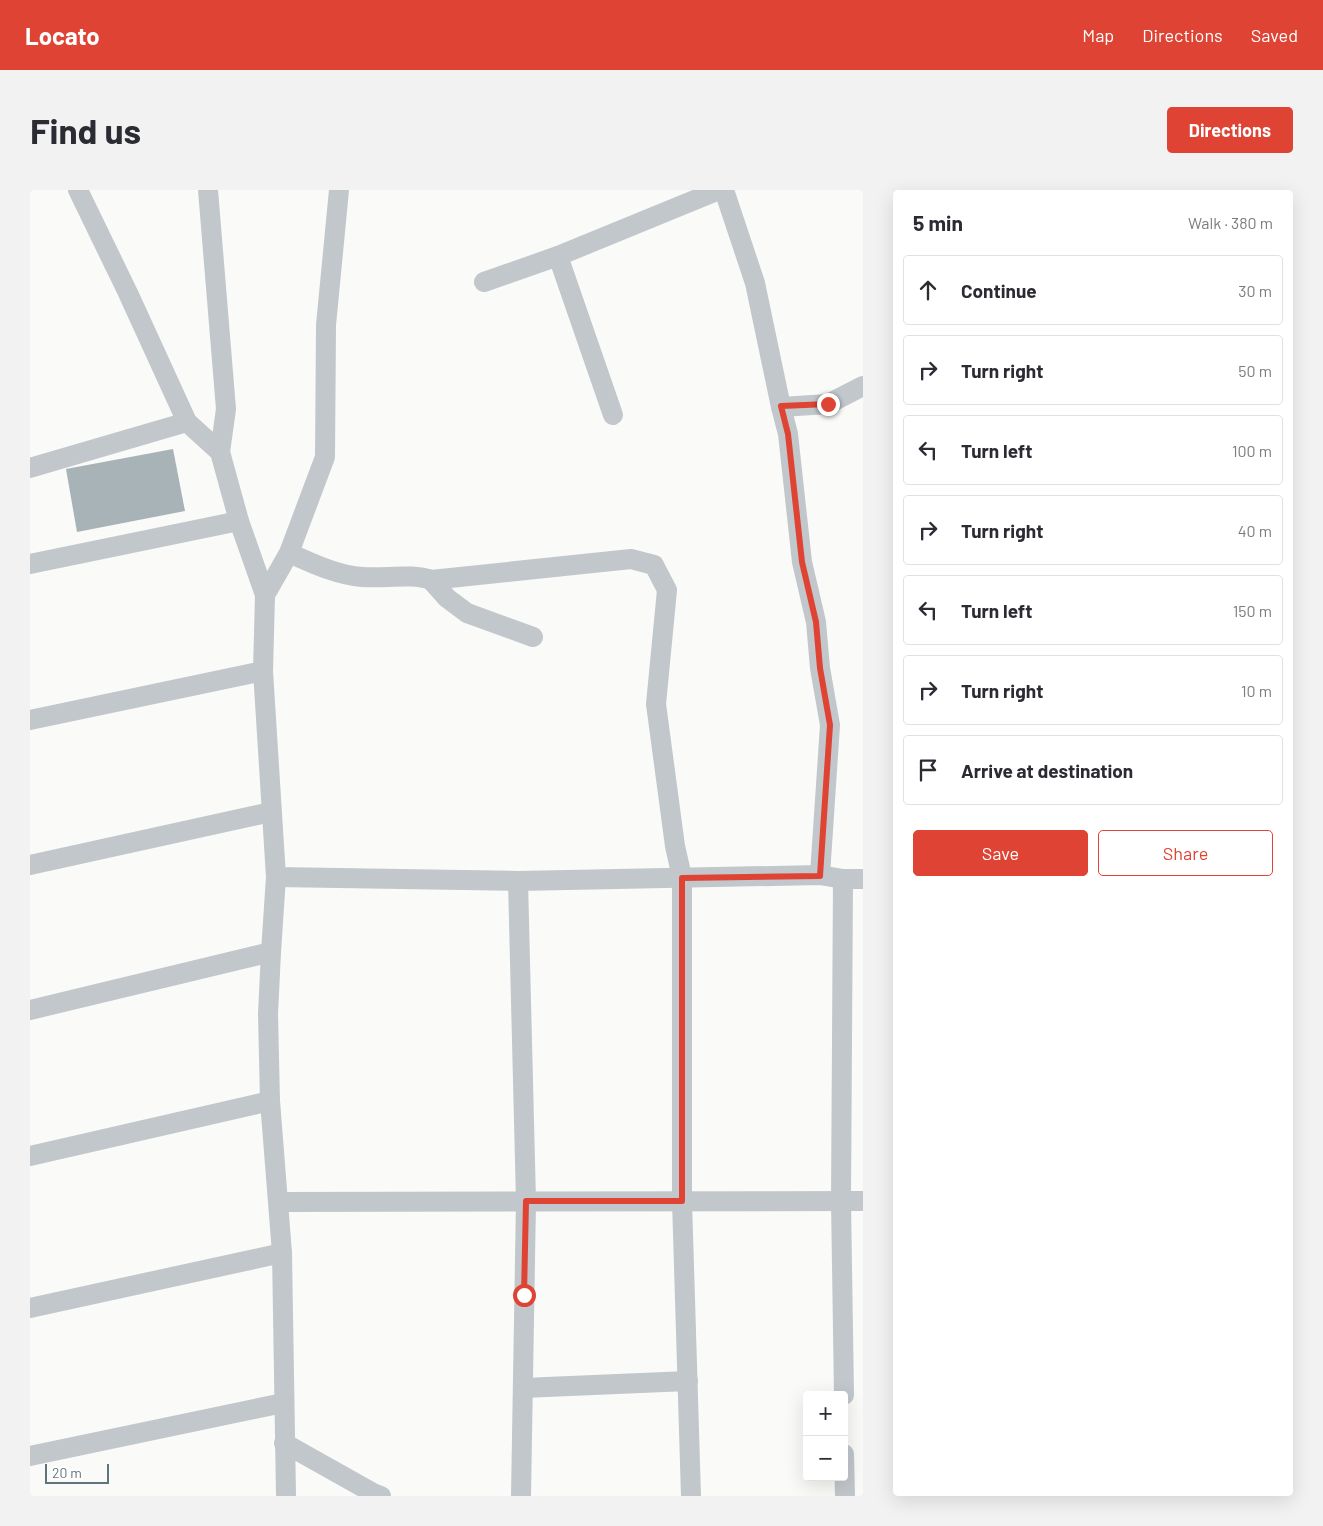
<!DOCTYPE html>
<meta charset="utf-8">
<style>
:root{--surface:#fff;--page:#f2f2f3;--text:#2b2b33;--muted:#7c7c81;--line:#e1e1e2;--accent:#df4333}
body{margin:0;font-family:Barlow,sans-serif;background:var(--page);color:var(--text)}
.controls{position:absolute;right:15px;bottom:15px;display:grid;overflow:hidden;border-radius:5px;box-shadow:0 5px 20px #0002}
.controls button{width:45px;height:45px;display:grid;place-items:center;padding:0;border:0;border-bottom:1px solid var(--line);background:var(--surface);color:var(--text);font:25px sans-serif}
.scale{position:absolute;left:15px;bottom:12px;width:64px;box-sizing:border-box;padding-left:5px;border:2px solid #61747c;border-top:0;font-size:14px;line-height:18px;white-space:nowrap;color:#61747c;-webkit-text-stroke:4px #fff;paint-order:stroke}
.stop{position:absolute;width:15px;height:15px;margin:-11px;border:4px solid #df4333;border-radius:50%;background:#fff}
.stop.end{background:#df4333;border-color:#fff;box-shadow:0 1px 5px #0008}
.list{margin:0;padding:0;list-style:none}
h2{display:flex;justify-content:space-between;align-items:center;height:65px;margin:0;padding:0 20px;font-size:21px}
h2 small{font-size:16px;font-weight:400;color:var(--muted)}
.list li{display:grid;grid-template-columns:32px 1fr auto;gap:15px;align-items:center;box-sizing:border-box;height:70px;margin:0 10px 10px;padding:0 10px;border:1px solid var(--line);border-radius:5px}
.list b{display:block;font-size:19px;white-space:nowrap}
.list em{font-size:16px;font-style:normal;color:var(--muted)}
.actions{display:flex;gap:10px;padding:15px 20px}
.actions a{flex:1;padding:11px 0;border:1px solid var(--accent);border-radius:5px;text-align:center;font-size:18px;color:var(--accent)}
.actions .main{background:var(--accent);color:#fff}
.icon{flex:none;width:28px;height:28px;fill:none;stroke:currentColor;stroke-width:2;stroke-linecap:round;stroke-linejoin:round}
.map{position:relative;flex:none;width:833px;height:1306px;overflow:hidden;border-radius:5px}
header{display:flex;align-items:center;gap:30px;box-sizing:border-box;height:70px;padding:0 25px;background:var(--accent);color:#fff}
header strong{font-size:24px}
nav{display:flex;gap:28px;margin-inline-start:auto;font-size:18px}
.intro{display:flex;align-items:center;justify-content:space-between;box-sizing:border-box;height:120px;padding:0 30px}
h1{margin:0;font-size:35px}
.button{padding:12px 22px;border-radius:5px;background:var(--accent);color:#fff;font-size:18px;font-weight:700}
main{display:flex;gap:30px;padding:0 30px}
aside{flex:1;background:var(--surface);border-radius:5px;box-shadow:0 5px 20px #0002}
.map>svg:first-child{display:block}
.building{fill:#a8b3b7}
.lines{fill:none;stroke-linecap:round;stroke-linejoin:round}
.minor{stroke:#c1c7ca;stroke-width:20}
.route{stroke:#df4333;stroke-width:6}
</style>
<header>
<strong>Locato</strong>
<nav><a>Map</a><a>Directions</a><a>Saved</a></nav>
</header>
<div class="intro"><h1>Find us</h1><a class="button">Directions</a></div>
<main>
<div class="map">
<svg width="833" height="1306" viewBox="0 0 833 1306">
<rect width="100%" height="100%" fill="#fafaf8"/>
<polygon class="building" points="143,259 155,321 47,342 36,279"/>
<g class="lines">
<g class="minor">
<polyline points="48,0 98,103 157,232 190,262 209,331 235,405 233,481 246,687 241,762 238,824 240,911 252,1063 256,1306"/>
<polyline points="178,0 196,219 190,262"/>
<polyline points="694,0 725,93 751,217"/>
<polyline points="528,66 583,225"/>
<polyline points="454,92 528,66 689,0"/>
<polyline points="0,278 157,232"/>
<path d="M259,363C282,373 306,385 332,387C354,389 382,383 401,390L601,369L624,375L637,400L626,514L645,656L652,687V1011L661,1306"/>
<polyline points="0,374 209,331"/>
<polyline points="401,390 417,408 437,423 503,447"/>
<polyline points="235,405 259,363 295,267 296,135 309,0"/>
<polyline points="0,530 233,481"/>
<polyline points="0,675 241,622"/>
<polyline points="790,685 800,535 790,478 786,432 772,372 758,244 751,217 798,214 833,196"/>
<polyline points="246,687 488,691 790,685 813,689 833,689"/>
<polyline points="813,689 811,1011 814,1205"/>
<polyline points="488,691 496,1011 491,1306"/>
<polyline points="0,820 241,762"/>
<polyline points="0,966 240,911"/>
<polyline points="249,1012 833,1011"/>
<polyline points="0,1118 252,1063"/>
<polyline points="493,1198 658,1191"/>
<polyline points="254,1253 343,1303 351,1306"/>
<polyline points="814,1264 815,1306"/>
<polyline points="0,1266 253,1213"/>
</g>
</g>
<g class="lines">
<polyline class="route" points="494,1105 496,1011 652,1011 652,688 790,686 800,535 790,478 786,432 772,372 758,244 751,216 798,214"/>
</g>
</svg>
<div class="controls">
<button>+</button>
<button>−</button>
</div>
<div class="scale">20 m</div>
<div class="stop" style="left:494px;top:1105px"></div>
<div class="stop end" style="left:798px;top:214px"></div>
</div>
<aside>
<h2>5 min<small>Walk · 380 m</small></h2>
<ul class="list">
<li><svg class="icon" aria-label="ahead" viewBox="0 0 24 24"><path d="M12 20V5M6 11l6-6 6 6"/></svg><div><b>Continue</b></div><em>30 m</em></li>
<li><svg class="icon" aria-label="right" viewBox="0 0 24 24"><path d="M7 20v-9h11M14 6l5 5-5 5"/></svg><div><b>Turn right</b></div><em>50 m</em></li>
<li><svg class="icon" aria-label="left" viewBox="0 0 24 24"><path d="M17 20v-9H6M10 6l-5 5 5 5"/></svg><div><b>Turn left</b></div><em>100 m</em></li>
<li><svg class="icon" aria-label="right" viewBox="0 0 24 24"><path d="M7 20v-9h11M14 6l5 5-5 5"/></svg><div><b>Turn right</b></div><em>40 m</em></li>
<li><svg class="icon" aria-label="left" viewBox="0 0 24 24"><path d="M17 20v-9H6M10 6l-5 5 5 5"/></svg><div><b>Turn left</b></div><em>150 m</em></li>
<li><svg class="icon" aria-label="right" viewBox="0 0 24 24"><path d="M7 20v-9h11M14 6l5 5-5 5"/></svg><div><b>Turn right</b></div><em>10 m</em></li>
<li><svg class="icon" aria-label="arrive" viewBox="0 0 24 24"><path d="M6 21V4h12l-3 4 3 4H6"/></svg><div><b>Arrive at destination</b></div></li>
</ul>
<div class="actions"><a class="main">Save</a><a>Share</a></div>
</aside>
</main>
